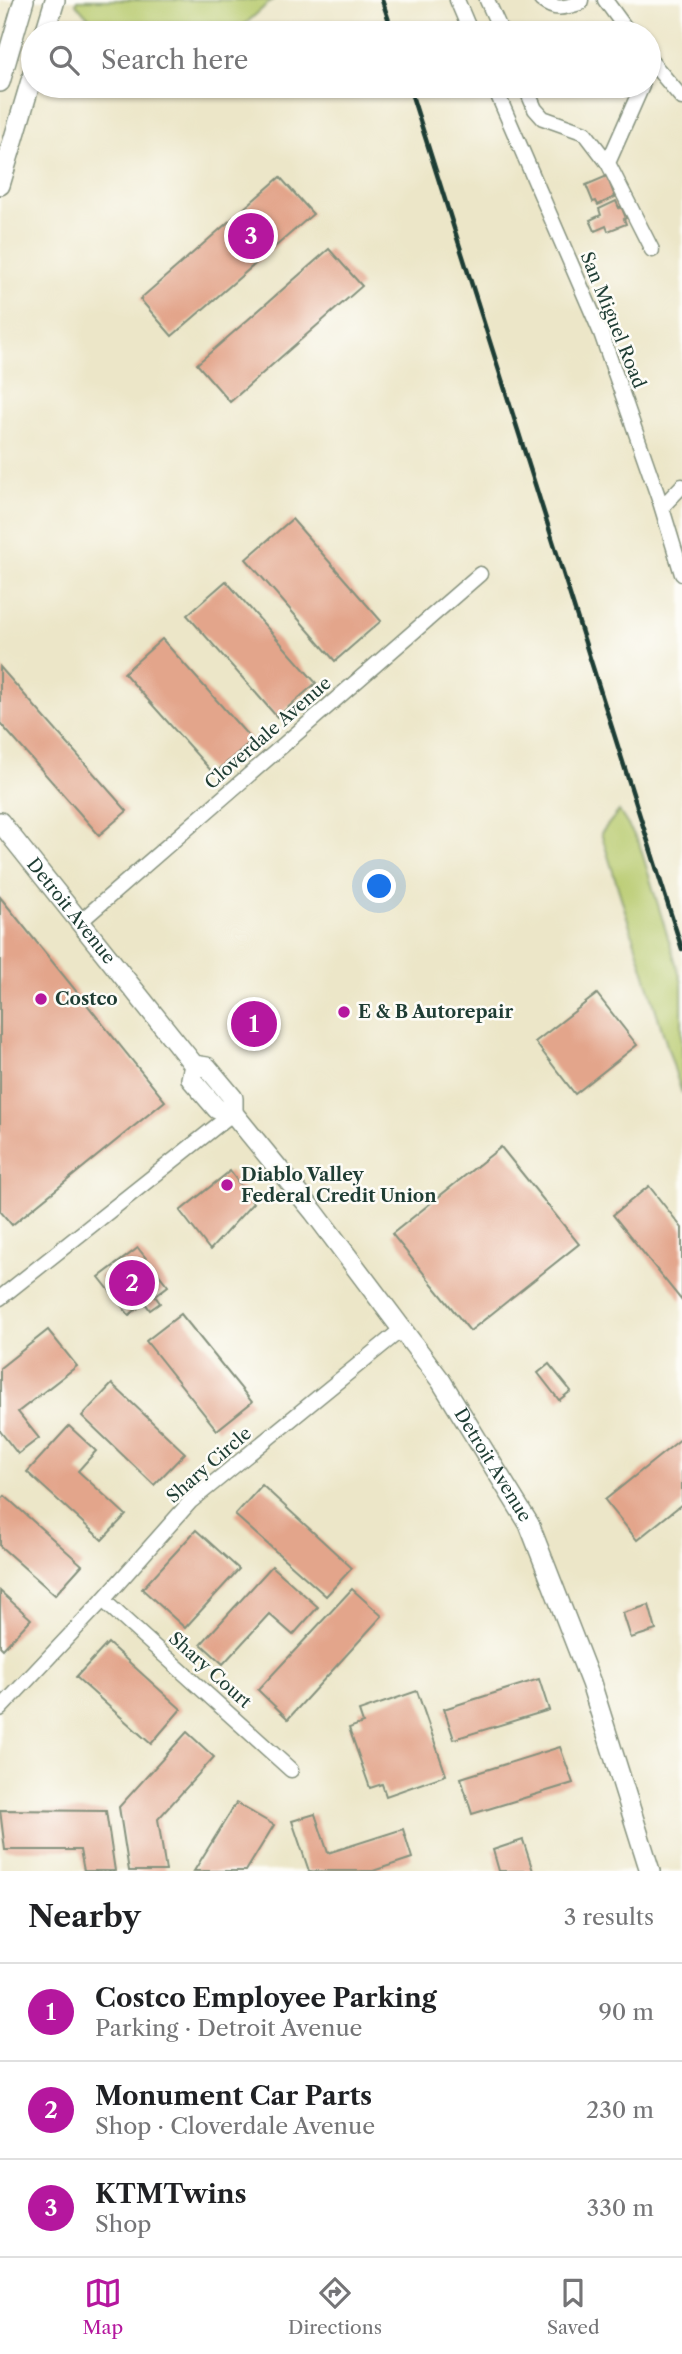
<!DOCTYPE html>
<meta charset="utf-8">
<style>
:root{--surface:#fff;--page:#f6f6f6;--text:#202124;--muted:#757577;--line:#e0e0e0;--accent:#b5179e}
body{margin:0;font-family:"Libre Caslon Text",serif;background:var(--page);color:var(--text)}
.you{position:absolute;left:380px;top:887px;width:24px;height:24px;margin:-18px;border:5px solid #fff;border-radius:50%;background:#1a73e8;box-shadow:0 0 0 10px #1a73e833}
.badge{display:grid;place-items:center;width:46px;height:46px;border-radius:50%;background:var(--accent);color:#fff;font-size:23px;font-weight:700}
.pin{position:absolute;translate:-50% -50%;border:4px solid #fff;box-shadow:0 2px 7px #0006}
.list{margin:0;padding:0;list-style:none}
h2{display:flex;justify-content:space-between;align-items:center;height:91px;margin:0;padding:0 28px;font-size:30px}
h2 small{font-size:23px;font-weight:400;color:var(--muted)}
.list li{display:grid;grid-template-columns:46px 1fr auto;gap:21px;align-items:center;box-sizing:border-box;height:98px;padding:0 28px;border-top:2px solid var(--line)}
.list b{display:block;font-size:26px;white-space:nowrap}
.list p{margin:0;font-size:23px;white-space:nowrap;color:var(--muted)}
.list em{font-size:23px;font-style:normal;color:var(--muted)}
.icon{flex:none;width:38px;height:38px;fill:none;stroke:currentColor;stroke-width:2;stroke-linecap:round;stroke-linejoin:round}
.map{position:relative;flex:none;width:682px;height:1871px;overflow:hidden}
.search{position:absolute;background:var(--surface);box-shadow:0 2px 5px #0004;left:21px;right:21px;top:21px;height:77px;display:flex;align-items:center;gap:18px;box-sizing:border-box;padding:0 24px;border-radius:38px;color:var(--muted);font-size:26px}
.sheet{height:385px;background:var(--surface)}
nav{display:flex;justify-content:space-around;align-items:center;box-sizing:border-box;height:98px;border-top:2px solid var(--line);background:var(--surface);font-size:19px;color:var(--muted)}
nav a{display:grid;justify-items:center;gap:4px}
nav .on{color:var(--accent)}
.map>svg:first-child{display:block}
.green{fill:#b8ca6e;stroke:#6c8451;stroke-width:2}
.building{fill:#e3a58b}
.lines{fill:none;stroke-linecap:round;stroke-linejoin:round}
.street-casing{stroke:#86927e;stroke-width:17}
.secondary-casing{stroke:#86927e;stroke-width:22}
.street{stroke:#fff;stroke-width:14}
.secondary{stroke:#fff;stroke-width:19}
.rail{stroke:#1f3d34;stroke-width:4.5}
.poi-dot{fill:#b5179e;stroke:#fdfcf7;stroke-width:2.5}
.labels{text-anchor:middle;stroke-width:5;stroke-linejoin:round;paint-order:stroke}
.street-label{font-size:18px;fill:#1f3d34;stroke:#fdfcf7}
.poi-label{font-size:18px;font-weight:bold;fill:#1f3d34;stroke:#fdfcf7;text-anchor:start}
</style>
<div class="map">
<svg width="682" height="1871" viewBox="0 0 682 1871">
<rect width="100%" height="100%" fill="#fdfcf7"/>
<filter id="ink" filterUnits="userSpaceOnUse"><feTurbulence type="fractalNoise" baseFrequency=".0143" numOctaves="2"/><feDisplacementMap in="SourceGraphic" scale="14" xChannelSelector="R" yChannelSelector="G"/><feConvolveMatrix kernelMatrix="1 2 1 2 8 2 1 2 1" color-interpolation-filters="sRGB"/></filter>
<filter id="wash" filterUnits="userSpaceOnUse"><feTurbulence type="fractalNoise" baseFrequency=".00686" numOctaves="4" result="noise"/><feDisplacementMap in="SourceGraphic" scale="28" xChannelSelector="R" yChannelSelector="G"/><feGaussianBlur stdDeviation="1.57" result="paint"/><feColorMatrix in="noise" values="0 0 0 0 0 0 0 0 0 0 0 0 0 0 0 0 0 1.4 0 .05"/><feComposite in="paint" operator="in"/></filter>
<g filter="url(#wash)">
<rect width="100%" height="100%" fill="#ece6c8"/>
<g class="green">
<polygon points="77,0 272,0 235,33 103,33 76,4"/>
<polygon points="619,811 639,843 682,983 682,1094 601,833"/>
</g>
<g id="blocks">
<g class="building">
<polygon points="607,176 615,197 598,205 596,201 593,202 586,185"/>
<polygon points="280,177 313,214 172,336 140,299"/>
<polygon points="616,201 619,208 621,206 626,218 624,219 626,224 608,231 606,226 595,231 590,220 601,215 599,209"/>
<polygon points="329,249 362,286 230,402 197,364"/>
<polygon points="292,519 381,621 335,661 246,559"/>
<polygon points="226,581 316,683 277,717 187,615"/>
<polygon points="162,639 252,740 214,774 124,673"/>
<polygon points="0,667 127,811 99,835 0,723"/>
<polygon points="0,897 165,1101 12,1225 0,1211"/>
<polygon points="597,994 637,1045 575,1094 535,1042"/>
<polygon points="501,1147 579,1244 470,1331 392,1234"/>
<polygon points="230,1171 253,1203 210,1250 180,1211"/>
<polygon points="649,1186 682,1228 682,1301 613,1215"/>
<polygon points="138,1248 168,1286 155,1296 160,1303 150,1310 145,1303 129,1315 99,1277"/>
<polygon points="181,1314 252,1402 217,1430 146,1341"/>
<polygon points="48,1330 77,1366 18,1412 39,1438 18,1454 0,1431 0,1368"/>
<polygon points="549,1364 571,1391 559,1400 538,1373"/>
<polygon points="112,1384 185,1453 154,1485 82,1416"/>
<polygon points="69,1426 96,1451 78,1471 126,1515 102,1540 27,1472"/>
<polygon points="682,1438 682,1504 637,1540 605,1500"/>
<polygon points="262,1485 352,1568 326,1596 235,1515"/>
<polygon points="5,1496 82,1565 55,1595 0,1546 0,1501"/>
<polygon points="196,1530 239,1569 185,1628 142,1589"/>
<polygon points="272,1566 318,1607 293,1635 269,1614 223,1664 201,1644"/>
<polygon points="352,1589 382,1616 288,1719 258,1690"/>
<polygon points="0,1591 31,1619 3,1649 0,1646"/>
<polygon points="649,1605 656,1630 631,1638 623,1613"/>
<polygon points="108,1643 181,1709 151,1744 76,1677"/>
<polygon points="539,1679 549,1710 454,1739 444,1709"/>
<polygon points="417,1691 446,1775 386,1796 382,1784 370,1788 349,1728 363,1723 359,1711"/>
<polygon points="187,1732 214,1757 158,1819 166,1871 129,1871 119,1807"/>
<polygon points="560,1747 573,1783 472,1814 461,1778"/>
<polygon points="236,1803 274,1825 246,1871 194,1871"/>
<polygon points="0,1810 106,1811 115,1871 84,1871 80,1850 5,1850"/>
<polygon points="315,1814 328,1853 403,1829 412,1858 373,1871 309,1871 292,1821"/>
<polygon points="523,1840 533,1871 499,1871 493,1850"/>
</g>
</g>
</g>
<g filter="url(#ink)">
<use href="#blocks" fill-opacity="0" stroke="#86927e" stroke-width="2"/>
<g class="lines">
<g class="street-casing">
<g id="street">
<polyline points="457,0 471,33"/>
<polyline points="487,0 502,33"/>
<path d="M541,0C555,11 564,8 580,3L581,0"/>
<polyline points="605,0 629,33"/>
<polyline points="649,59 682,98"/>
<polyline points="494,86 601,333 661,505 682,574"/>
<polyline points="525,86 535,109 543,118 585,133 608,163"/>
<polyline points="642,86 608,163 652,250"/>
<polyline points="662,507 682,486"/>
<polyline points="81,921 480,574"/>
<polyline points="0,1298 233,1113"/>
<polyline points="103,1600 291,1770"/>
<polyline points="0,1709 103,1600 190,1502 402,1329"/>
</g>
</g>
<g class="secondary-casing">
<g id="secondary">
<polyline points="45,33 55,0"/>
<polyline points="0,82 24,0"/>
<polyline points="0,185 33,74"/>
<path id="s1" d="M0,822L194,1065L207,1067L233,1098V1113L217,1109L191,1079L194,1065"/>
<path id="s2" d="M233,1113L314,1212L441,1381L529,1524L591,1683L650,1871"/>
</g>
</g>
<use href="#street" class="street"/>
<use href="#secondary" class="secondary"/>
<g class="rail">
<polyline points="382,0 393,33"/>
<polyline points="409,86 682,949"/>
</g>
</g>
</g>
<g class="poi-dot">
<circle cx="41" cy="999" r="7"/>
<circle cx="344" cy="1012" r="7"/>
<circle cx="227" cy="1185" r="7"/>
</g>
<g class="labels">
<g class="street-label">
<text transform="translate(613 320) rotate(68)" y="6">San Miguel Road</text>
<text transform="translate(268 733) rotate(-41)" y="6">Cloverdale Avenue</text>
<text dy="6" stroke="none"><textPath href="#s1" startOffset="114">Detroit Avenue</textPath></text>
<text transform="translate(209 1465) rotate(-41)" y="6">Shary Circle</text>
<text dy="6" stroke="none"><textPath href="#s2" startOffset="438">Detroit Avenue</textPath></text>
<text transform="translate(210 1670) rotate(42)" y="6">Shary Court</text>
</g>
<g class="poi-label">
<text x="55" y="1005">Costco</text>
<text x="358" y="1018">E &amp; B Autorepair</text>
<text x="241" y="1181">Diablo Valley<tspan x="241" dy="21">Federal Credit Union</tspan></text>
</g>
</g>
</svg>
<div class="you"></div>
<div class="pin badge" style="left:254px;top:1024px">1</div>
<div class="pin badge" style="left:132px;top:1283px">2</div>
<div class="pin badge" style="left:251px;top:236px">3</div>
<div class="search"><svg class="icon" aria-label="search" viewBox="0 0 24 24"><circle cx="10" cy="10" r="6"/><path d="M15 15l6 6"/></svg>Search here</div>
</div>
<section class="sheet">
<h2>Nearby<small>3 results</small></h2>
<ul class="list">
<li><span class="badge">1</span><div><b>Costco Employee Parking</b><p>Parking · Detroit Avenue</p></div><em>90 m</em></li>
<li><span class="badge">2</span><div><b>Monument Car Parts</b><p>Shop · Cloverdale Avenue</p></div><em>230 m</em></li>
<li><span class="badge">3</span><div><b>KTMTwins</b><p>Shop</p></div><em>330 m</em></li>
</ul>
</section>
<nav>
<a class="on"><svg class="icon" aria-label="map" viewBox="0 0 24 24"><path d="M3 6l6-2 6 2 6-2v14l-6 2-6-2-6 2zM9 4v14M15 6v14"/></svg>Map</a>
<a><svg class="icon" aria-label="directions" viewBox="0 0 24 24"><path d="M12 3l9 9-9 9-9-9zM9 14v-3h6M13 9l2 2-2 2"/></svg>Directions</a>
<a><svg class="icon" aria-label="saved" viewBox="0 0 24 24"><path d="M7 4h10v16l-5-4-5 4z"/></svg>Saved</a>
</nav>
